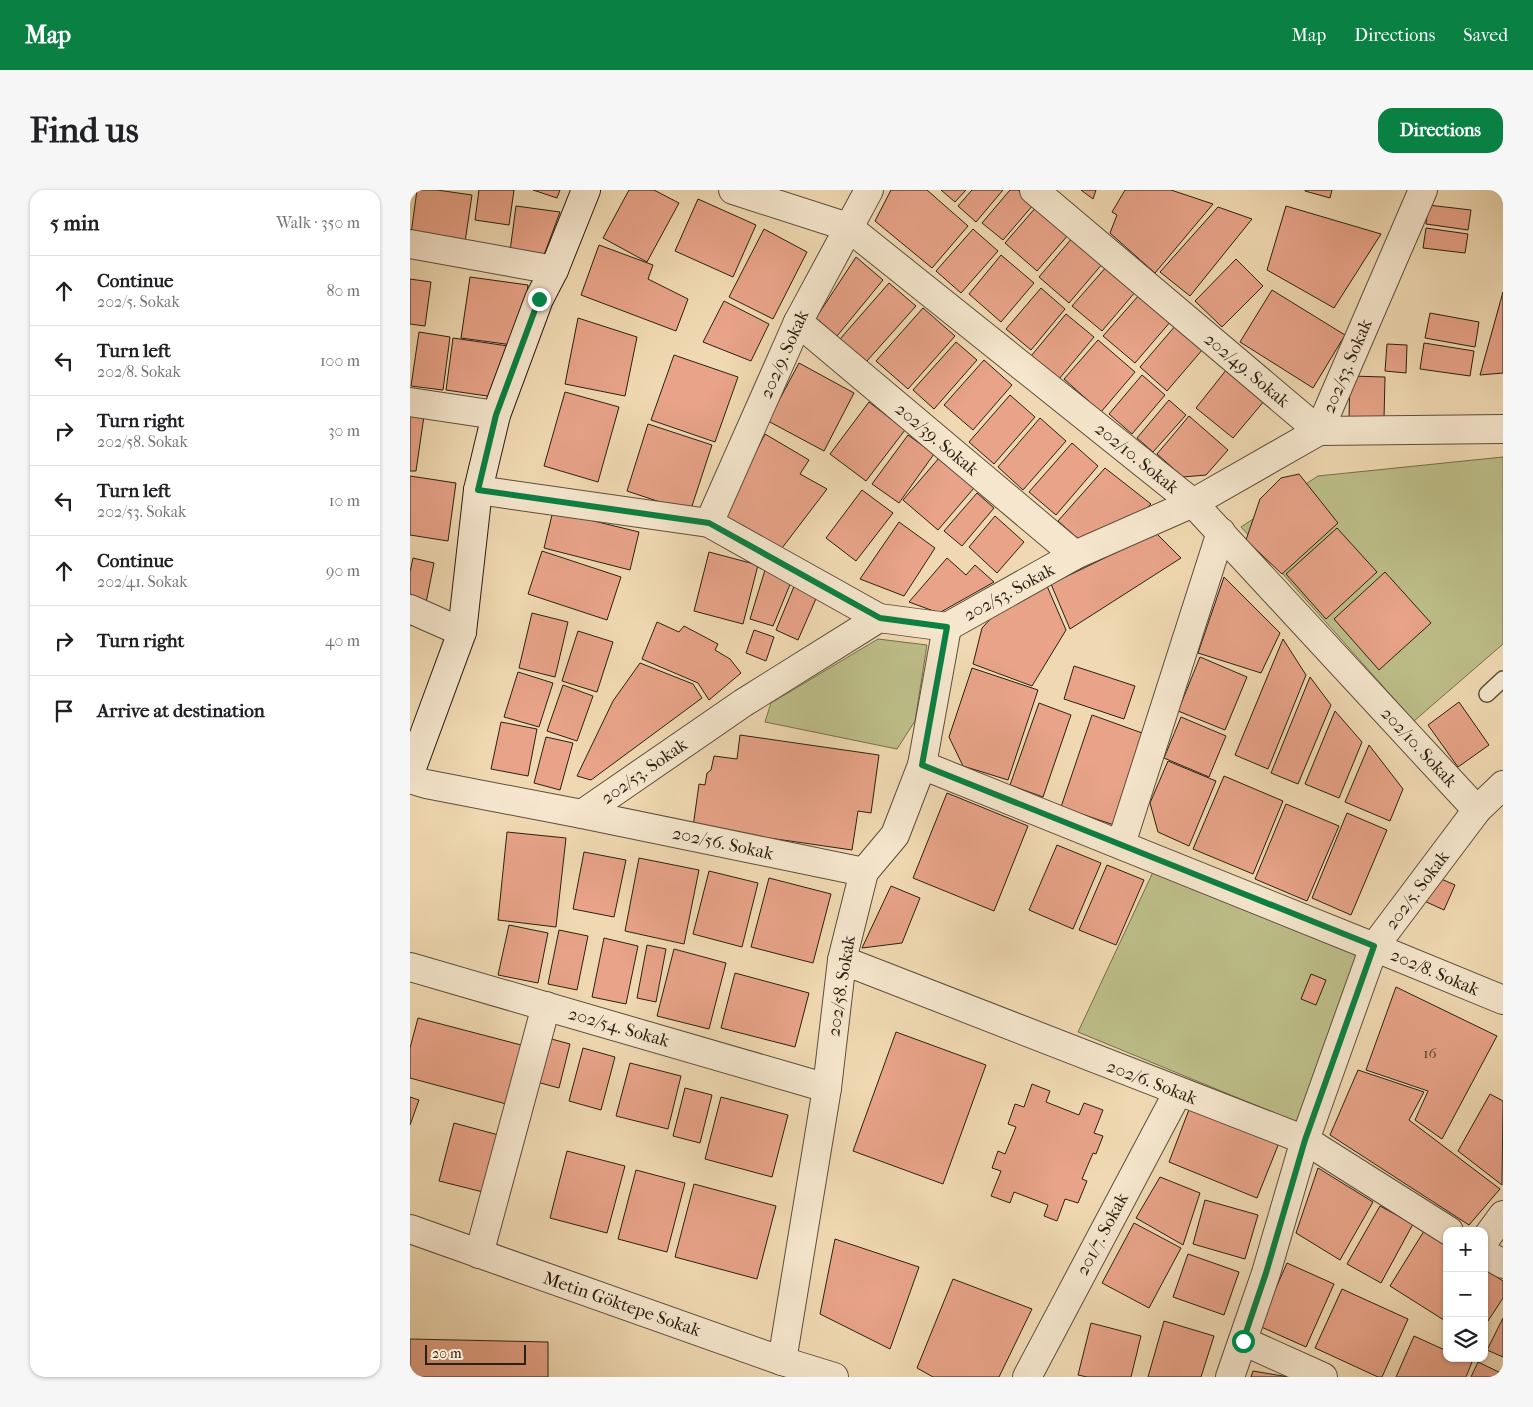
<!DOCTYPE html>
<meta charset="utf-8">
<style>
:root{--surface:#fff;--page:#f6f6f6;--text:#202124;--muted:#757577;--line:#e0e0e0;--accent:#0b8043}
body{margin:0;font-family:"IM FELL French Canon",serif;background:var(--page);color:var(--text)}
.controls{position:absolute;right:15px;bottom:15px;display:grid;overflow:hidden;border-radius:10px;box-shadow:0 1px 4px #0004}
.controls button{width:45px;height:45px;display:grid;place-items:center;padding:0;border:0;border-bottom:1px solid var(--line);background:var(--surface);color:var(--text);font:25px sans-serif}
.scale{position:absolute;left:15px;bottom:12px;width:101px;box-sizing:border-box;padding-left:5px;border:2px solid #2b2013;border-top:0;font-size:14px;line-height:18px;white-space:nowrap;color:#2b2013;-webkit-text-stroke:4px #f5e6cd;paint-order:stroke}
.stop{position:absolute;width:15px;height:15px;margin:-11px;border:4px solid #0b8043;border-radius:50%;background:#fff}
.stop.end{background:#0b8043;border-color:#fff;box-shadow:0 1px 5px #0008}
.list{margin:0;padding:0;list-style:none}
h2{display:flex;justify-content:space-between;align-items:center;height:65px;margin:0;padding:0 20px;font-size:21px}
h2 small{font-size:16px;font-weight:400;color:var(--muted)}
.list li{display:grid;grid-template-columns:32px 1fr auto;gap:15px;align-items:center;box-sizing:border-box;height:70px;padding:0 20px;border-top:1px solid var(--line)}
.list b{display:block;font-size:19px;white-space:nowrap}
.list p{margin:0;font-size:16px;white-space:nowrap;color:var(--muted)}
.list em{font-size:16px;font-style:normal;color:var(--muted)}
.icon{flex:none;width:28px;height:28px;fill:none;stroke:currentColor;stroke-width:2;stroke-linecap:round;stroke-linejoin:round}
.map{position:relative;flex:none;width:1093px;height:1187px;overflow:hidden;border-radius:15px}
header{display:flex;align-items:center;gap:30px;box-sizing:border-box;height:70px;padding:0 25px;background:var(--accent);color:#fff}
header strong{font-size:24px}
nav{display:flex;gap:28px;margin-inline-start:auto;font-size:18px}
.intro{display:flex;align-items:center;justify-content:space-between;box-sizing:border-box;height:120px;padding:0 30px}
h1{margin:0;font-size:35px}
.button{padding:12px 22px;border-radius:15px;background:var(--accent);color:#fff;font-size:18px;font-weight:700}
main{display:flex;gap:30px;padding:0 30px}
aside{flex:1;background:var(--surface);border-radius:15px;box-shadow:0 1px 4px #0004}
.map>svg:first-child{display:block}
.green{fill:#bdbe89;stroke:#746f4e}
.building{fill:#e8a388;stroke:#2b2013}
.lines{fill:none;stroke-linecap:round;stroke-linejoin:round}
.service-casing{stroke:#5c4e3b;stroke-width:18}
.minor-casing{stroke:#5c4e3b;stroke-width:30}
.secondary-casing{stroke:#2b2013;stroke-width:30}
.service{stroke:#f5e6cd;stroke-width:15}
.minor{stroke:#f5e6cd;stroke-width:28}
.secondary{stroke:#f5e6cd;stroke-width:28}
.route{stroke:#0b8043;stroke-width:6}
.labels{text-anchor:middle;stroke-width:4;stroke-linejoin:round;paint-order:stroke}
.number-label{font-size:15px;fill:#5a4130}
.street-label{font-size:18px;fill:#2b2013;stroke:#f5e6cd}
</style>
<header>
<strong>Map</strong>
<nav><a>Map</a><a>Directions</a><a>Saved</a></nav>
</header>
<div class="intro"><h1>Find us</h1><a class="button">Directions</a></div>
<main>
<aside>
<h2>5 min<small>Walk · 350 m</small></h2>
<ul class="list">
<li><svg class="icon" aria-label="ahead" viewBox="0 0 24 24"><path d="M12 20V5M6 11l6-6 6 6"/></svg><div><b>Continue</b><p>202/5. Sokak</p></div><em>80 m</em></li>
<li><svg class="icon" aria-label="left" viewBox="0 0 24 24"><path d="M17 20v-9H6M10 6l-5 5 5 5"/></svg><div><b>Turn left</b><p>202/8. Sokak</p></div><em>100 m</em></li>
<li><svg class="icon" aria-label="right" viewBox="0 0 24 24"><path d="M7 20v-9h11M14 6l5 5-5 5"/></svg><div><b>Turn right</b><p>202/58. Sokak</p></div><em>30 m</em></li>
<li><svg class="icon" aria-label="left" viewBox="0 0 24 24"><path d="M17 20v-9H6M10 6l-5 5 5 5"/></svg><div><b>Turn left</b><p>202/53. Sokak</p></div><em>10 m</em></li>
<li><svg class="icon" aria-label="ahead" viewBox="0 0 24 24"><path d="M12 20V5M6 11l6-6 6 6"/></svg><div><b>Continue</b><p>202/41. Sokak</p></div><em>90 m</em></li>
<li><svg class="icon" aria-label="right" viewBox="0 0 24 24"><path d="M7 20v-9h11M14 6l5 5-5 5"/></svg><div><b>Turn right</b></div><em>40 m</em></li>
<li><svg class="icon" aria-label="arrive" viewBox="0 0 24 24"><path d="M6 21V4h12l-3 4 3 4H6"/></svg><div><b>Arrive at destination</b></div></li>
</ul>
</aside>
<div class="map">
<svg width="1093" height="1187" viewBox="0 0 1093 1187">
<rect width="100%" height="100%" fill="#f0d9b2"/>
<filter id="stains"><feTurbulence type="fractalNoise" baseFrequency=".004" numOctaves="4"/><feColorMatrix values="0 0 0 0 .2 0 0 0 0 .09 0 0 0 0 .02 0 0 0 .5 -.17"/></filter>
<radialGradient id="worn" r=".72"><stop offset=".6" stop-color="#630" stop-opacity="0"/><stop offset="1" stop-color="#630" stop-opacity=".3"/></radialGradient>
<g class="green">
<polygon points="1093,267 1093,454 1004,531 831,337 908,286"/>
<polygon points="468,449 517,455 505,531 487,559 355,532 361,513"/>
<polygon points="744,680 969,774 891,934 668,842"/>
</g>
<g class="building">
<polygon points="7,0 27,0 62,5 55,52 1,44"/>
<polygon points="69,0 104,0 99,35 65,30"/>
<polygon points="123,0 150,0 147,8"/>
<polygon points="219,0 244,0 269,13 237,72 193,48"/>
<polygon points="481,0 517,0 558,36 522,78 465,31"/>
<polygon points="531,0 556,0 545,12"/>
<polygon points="562,0 593,0 566,32 548,16"/>
<polygon points="600,0 608,0 624,14 593,50 572,33"/>
<polygon points="671,0 686,0 683,9"/>
<polygon points="715,0 761,0 803,14 745,83 700,43 707,25 702,22"/>
<polygon points="895,0 922,0 920,8 895,1"/>
<polygon points="288,9 346,35 323,87 265,61"/>
<polygon points="1018,15 1061,20 1058,40 1016,34"/>
<polygon points="106,16 150,22 134,65 100,61"/>
<polygon points="627,16 659,44 627,81 595,53"/>
<polygon points="876,16 971,44 924,118 857,80"/>
<polygon points="808,17 842,29 780,106 750,82"/>
<polygon points="1016,38 1058,44 1055,63 1013,58"/>
<polygon points="354,39 397,62 363,129 319,107"/>
<polygon points="563,39 588,61 551,103 526,81"/>
<polygon points="663,47 693,73 659,113 629,87"/>
<polygon points="189,55 243,75 238,89 278,109 266,141 171,105"/>
<polygon points="591,65 624,93 591,132 559,104"/>
<polygon points="446,67 473,90 427,146 406,128"/>
<polygon points="826,69 853,96 812,137 785,111"/>
<polygon points="697,76 726,101 692,141 662,116"/>
<polygon points="60,87 118,95 110,156 51,148"/>
<polygon points="0,89 21,92 15,136 0,134"/>
<polygon points="479,93 506,116 456,172 430,149"/>
<polygon points="631,98 655,119 621,160 596,139"/>
<polygon points="862,100 935,145 903,198 830,152"/>
<polygon points="1093,102 1093,183 1070,185"/>
<polygon points="730,104 761,131 725,173 693,146"/>
<polygon points="314,111 359,134 341,171 293,152"/>
<polygon points="513,118 545,146 498,199 466,171"/>
<polygon points="1020,123 1069,132 1065,157 1015,148"/>
<polygon points="656,124 684,147 649,189 621,166"/>
<polygon points="168,128 227,147 215,206 155,194"/>
<polygon points="766,135 793,159 757,201 730,177"/>
<polygon points="9,142 40,147 33,200 1,196"/>
<polygon points="43,148 98,156 91,208 36,200"/>
<polygon points="688,150 725,182 691,222 654,189"/>
<polygon points="546,152 567,170 524,219 503,200"/>
<polygon points="1014,153 1064,161 1060,186 1010,179"/>
<polygon points="977,154 997,155 996,183 975,181"/>
<polygon points="264,165 328,187 305,252 241,230"/>
<polygon points="574,170 602,195 563,240 534,215"/>
<polygon points="389,173 444,203 414,261 358,231"/>
<polygon points="817,179 855,210 823,248 786,218"/>
<polygon points="732,185 755,205 722,244 699,224"/>
<polygon points="940,186 975,187 974,229 939,228"/>
<polygon points="155,202 209,217 188,292 134,276"/>
<polygon points="600,205 625,227 584,274 559,252"/>
<polygon points="759,210 776,225 743,262 727,248"/>
<polygon points="459,212 495,240 456,291 420,264"/>
<polygon points="0,224 14,226 6,281 0,281"/>
<polygon points="779,226 818,260 796,285 773,287 747,264"/>
<polygon points="630,228 656,251 613,300 588,277"/>
<polygon points="238,234 302,255 280,322 217,301"/>
<polygon points="355,244 399,270 390,284 417,299 369,362 310,331"/>
<polygon points="498,245 524,264 489,313 462,294"/>
<polygon points="662,253 688,276 646,325 619,302"/>
<polygon points="529,268 564,298 528,340 493,310"/>
<polygon points="695,278 741,314 727,327 672,352 648,331"/>
<polygon points="889,284 928,333 872,384 836,350 850,309 871,288"/>
<polygon points="0,286 46,293 38,351 0,345"/>
<polygon points="452,300 483,323 446,371 416,348"/>
<polygon points="567,303 584,318 552,356 534,341"/>
<polygon points="143,321 229,342 220,380 134,358"/>
<polygon points="585,326 614,352 587,383 559,357"/>
<polygon points="489,332 525,358 494,406 450,389"/>
<polygon points="927,338 967,382 916,429 876,384"/>
<polygon points="746,343 771,368 660,439 641,394"/>
<polygon points="132,361 211,387 197,430 118,404"/>
<polygon points="299,362 348,375 333,434 284,421"/>
<polygon points="3,368 24,373 15,418 0,415 0,382"/>
<polygon points="537,368 556,385 565,375 584,392 529,423 499,412"/>
<polygon points="355,380 381,392 363,436 340,429"/>
<polygon points="975,382 1021,433 969,480 924,429"/>
<polygon points="814,387 870,443 851,483 788,463"/>
<polygon points="385,394 408,404 388,450 366,440"/>
<polygon points="637,396 656,440 622,496 563,474 572,438 598,410"/>
<polygon points="122,423 158,432 145,487 109,478"/>
<polygon points="247,432 269,442 274,436 308,454 305,460 320,469 331,483 299,510 288,493 232,469"/>
<polygon points="344,440 364,447 356,471 336,463"/>
<polygon points="168,441 203,452 187,502 152,491"/>
<polygon points="873,449 896,485 858,579 825,565"/>
<polygon points="790,467 837,487 815,540 768,521"/>
<polygon points="230,473 283,494 292,508 181,590 167,586 203,511"/>
<polygon points="664,476 725,496 714,529 654,509"/>
<polygon points="562,478 628,500 598,590 553,576 539,547"/>
<polygon points="108,482 143,493 129,537 94,527"/>
<polygon points="900,487 921,515 888,594 861,583"/>
<polygon points="153,495 183,506 167,551 137,541"/>
<polygon points="1049,512 1079,555 1048,577 1018,535"/>
<polygon points="629,513 661,525 633,607 600,595"/>
<polygon points="925,521 952,552 929,608 895,594"/>
<polygon points="682,525 735,544 704,635 651,617"/>
<polygon points="771,527 816,546 799,587 754,568"/>
<polygon points="91,532 127,539 118,586 81,579"/>
<polygon points="330,545 469,565 461,623 448,621 442,660 283,637 289,594 295,595 297,583 301,580 304,566 327,569"/>
<polygon points="136,547 163,553 150,600 124,593"/>
<polygon points="959,555 993,599 980,631 935,612"/>
<polygon points="758,571 806,591 779,656 748,642 740,613"/>
<polygon points="814,586 873,611 843,684 783,659"/>
<polygon points="537,603 618,636 584,721 503,688"/>
<polygon points="876,614 929,636 897,711 845,689"/>
<polygon points="937,623 977,640 941,725 902,708"/>
<polygon points="97,642 156,648 146,737 88,730"/>
<polygon points="647,655 691,673 663,739 619,720"/>
<polygon points="174,662 216,670 204,727 163,719"/>
<polygon points="229,668 289,680 274,754 215,741"/>
<polygon points="697,675 734,690 706,755 669,740"/>
<polygon points="299,681 348,693 332,757 283,744"/>
<polygon points="1022,685 1045,695 1034,720 1012,710"/>
<polygon points="359,688 421,704 403,773 341,757"/>
<polygon points="481,696 510,708 492,753 452,758"/>
<polygon points="99,735 138,743 128,793 88,785"/>
<polygon points="149,740 178,746 167,800 138,794"/>
<polygon points="194,748 228,756 216,814 182,807"/>
<polygon points="237,755 256,759 246,812 227,808"/>
<polygon points="264,759 316,773 299,839 247,826"/>
<polygon points="325,783 399,803 385,857 311,838"/>
<polygon points="901,784 916,790 906,815 891,809"/>
<polygon points="986,797 1087,846 1032,949 1005,930 1018,901 956,880"/>
<polygon points="8,828 115,856 100,915 0,888 0,858"/>
<polygon points="486,842 576,875 533,994 443,961"/>
<polygon points="134,847 160,854 149,898 123,891"/>
<polygon points="173,858 205,867 191,920 159,911"/>
<polygon points="220,873 271,886 258,939 206,926"/>
<polygon points="948,880 1014,902 999,930 1090,999 1059,1035 920,945"/>
<polygon points="622,894 640,901 636,912 669,925 674,913 693,920 684,943 693,946 686,964 683,963 672,989 677,991 668,1013 655,1009 647,1031 634,1026 638,1015 604,1002 600,1013 581,1006 591,981 582,978 588,961 595,964 606,937 598,934 605,914 614,917"/>
<polygon points="275,898 302,905 290,953 263,946"/>
<polygon points="1080,904 1093,911 1092,995 1048,961"/>
<polygon points="0,907 9,910 0,935"/>
<polygon points="311,907 378,925 362,987 295,969"/>
<polygon points="780,917 869,953 847,1008 759,972"/>
<polygon points="44,933 96,947 81,1004 29,991"/>
<polygon points="157,961 215,976 197,1043 140,1028"/>
<polygon points="908,978 963,1012 930,1070 886,1043"/>
<polygon points="226,980 275,993 257,1062 208,1049"/>
<polygon points="750,987 790,1003 773,1055 726,1028"/>
<polygon points="284,994 366,1016 347,1089 265,1067"/>
<polygon points="795,1010 848,1025 835,1069 783,1054"/>
<polygon points="970,1016 1003,1034 971,1093 937,1074"/>
<polygon points="724,1033 771,1058 739,1118 692,1093"/>
<polygon points="1014,1041 1037,1056 1037,1132 980,1096"/>
<polygon points="425,1049 509,1077 480,1159 410,1124"/>
<polygon points="778,1064 829,1082 814,1125 763,1107"/>
<polygon points="877,1073 924,1094 896,1157 849,1136"/>
<polygon points="1074,1079 1093,1091 1093,1108 1074,1137"/>
<polygon points="543,1089 622,1119 589,1187 523,1187 507,1178"/>
<polygon points="932,1099 998,1129 972,1187 968,1187 905,1158"/>
<polygon points="1093,1128 1093,1167 1077,1160"/>
<polygon points="754,1131 804,1146 791,1187 738,1187"/>
<polygon points="681,1133 731,1146 721,1187 677,1187 668,1185"/>
<polygon points="1004,1146 1037,1161 1037,1168 1053,1168 1062,1172 1056,1187 986,1187"/>
<polygon points="0,1149 138,1152 138,1187 0,1187"/>
<polygon points="1068,1172 1093,1184 1093,1187 1061,1187"/>
<polygon points="843,1181 879,1187 841,1187"/>
</g>
<g class="lines">
<g class="service-casing">
<polyline id="service" points="1077,504 1093,489"/>
</g>
<g class="minor-casing">
<g id="minor">
<polyline points="323,0 438,37 783,313 1067,620"/>
<polyline points="624,0 909,241 1093,239"/>
<polyline points="0,54 144,80"/>
<polyline points="388,132 665,365"/>
<polyline points="0,212 86,225"/>
<polyline points="68,300 299,333 469,428"/>
<polyline points="299,333 388,132 459,0"/>
<polyline points="0,419 52,442"/>
<polyline points="512,575 964,757 1093,810"/>
<polyline points="0,589 16,594 172,624 333,513 469,428 537,437 665,365 783,313 909,241 1013,0"/>
<polyline points="172,624 454,682"/>
<polyline points="711,654 811,342"/>
<polyline points="432,770 895,950 1039,1041"/>
<polyline points="0,777 417,898"/>
<polyline points="0,1039 372,1171 424,1187"/>
<polyline points="1074,1051 1093,1025"/>
<polyline points="1074,1063 1093,1074"/>
<polyline points="69,1064 136,816"/>
<polyline points="833,1151 913,1187"/>
<polyline points="372,1171 417,898 432,770 454,682 485,645 512,575 537,437"/>
<polyline points="617,1187 768,902"/>
<polyline points="820,1187 856,1083 895,950 964,757 1067,620 1093,595"/>
</g>
</g>
<g class="secondary-casing">
<polyline id="secondary" points="0,583 52,442 68,300 86,225 129,109 144,80 176,0"/>
</g>
<use href="#service" class="service"/>
<use href="#minor" class="minor"/>
<use href="#secondary" class="secondary"/>
</g>
<g class="lines">
<polyline class="route" points="129,109 86,225 68,300 299,333 470,428 537,437 512,575 964,756 895,950 856,1083 833,1151"/>
</g>
<g class="labels">
<g class="number-label">
<text x="1020" y="868">16</text>
</g>
<g class="street-label">
<text transform="translate(374 164) rotate(-66)" y="6">202/9. Sokak</text>
<text transform="translate(937 176) rotate(-67)" y="6">202/53. Sokak</text>
<text transform="translate(837 180) rotate(40)" y="6">202/49. Sokak</text>
<text transform="translate(527 249) rotate(40)" y="6">202/39. Sokak</text>
<text transform="translate(727 268) rotate(39)" y="6">202/10. Sokak</text>
<text transform="translate(599 402) rotate(-29)" y="6">202/53. Sokak</text>
<text transform="translate(1009 557) rotate(47)" y="6">202/10. Sokak</text>
<text transform="translate(234 581) rotate(-35)" y="6">202/53. Sokak</text>
<text transform="translate(313 653) rotate(12)" y="6">202/56. Sokak</text>
<text transform="translate(1007 700) rotate(-53)" y="6">202/5. Sokak</text>
<text transform="translate(1025 782) rotate(23)" y="6">202/8. Sokak</text>
<text transform="translate(431 796) rotate(-81)" y="6">202/58. Sokak</text>
<text transform="translate(209 837) rotate(16)" y="6">202/54. Sokak</text>
<text transform="translate(742 892) rotate(21)" y="6">202/6. Sokak</text>
<text transform="translate(692 1044) rotate(-62)" y="6">201/7. Sokak</text>
<text transform="translate(212 1114) rotate(19)" y="6">Metin Göktepe Sokak</text>
</g>
</g>
<rect width="100%" height="100%" filter="url(#stains)"/>
<rect width="100%" height="100%" fill="url(#worn)"/>
</svg>
<div class="controls">
<button>+</button>
<button>−</button>
<button><svg class="icon" aria-label="layers" viewBox="0 0 24 24"><path d="M12 4l9 5-9 5-9-5zM3 14l9 5 9-5"/></svg></button>
</div>
<div class="scale">20 m</div>
<div class="stop" style="left:833px;top:1151px"></div>
<div class="stop end" style="left:129px;top:109px"></div>
</div>
</main>
